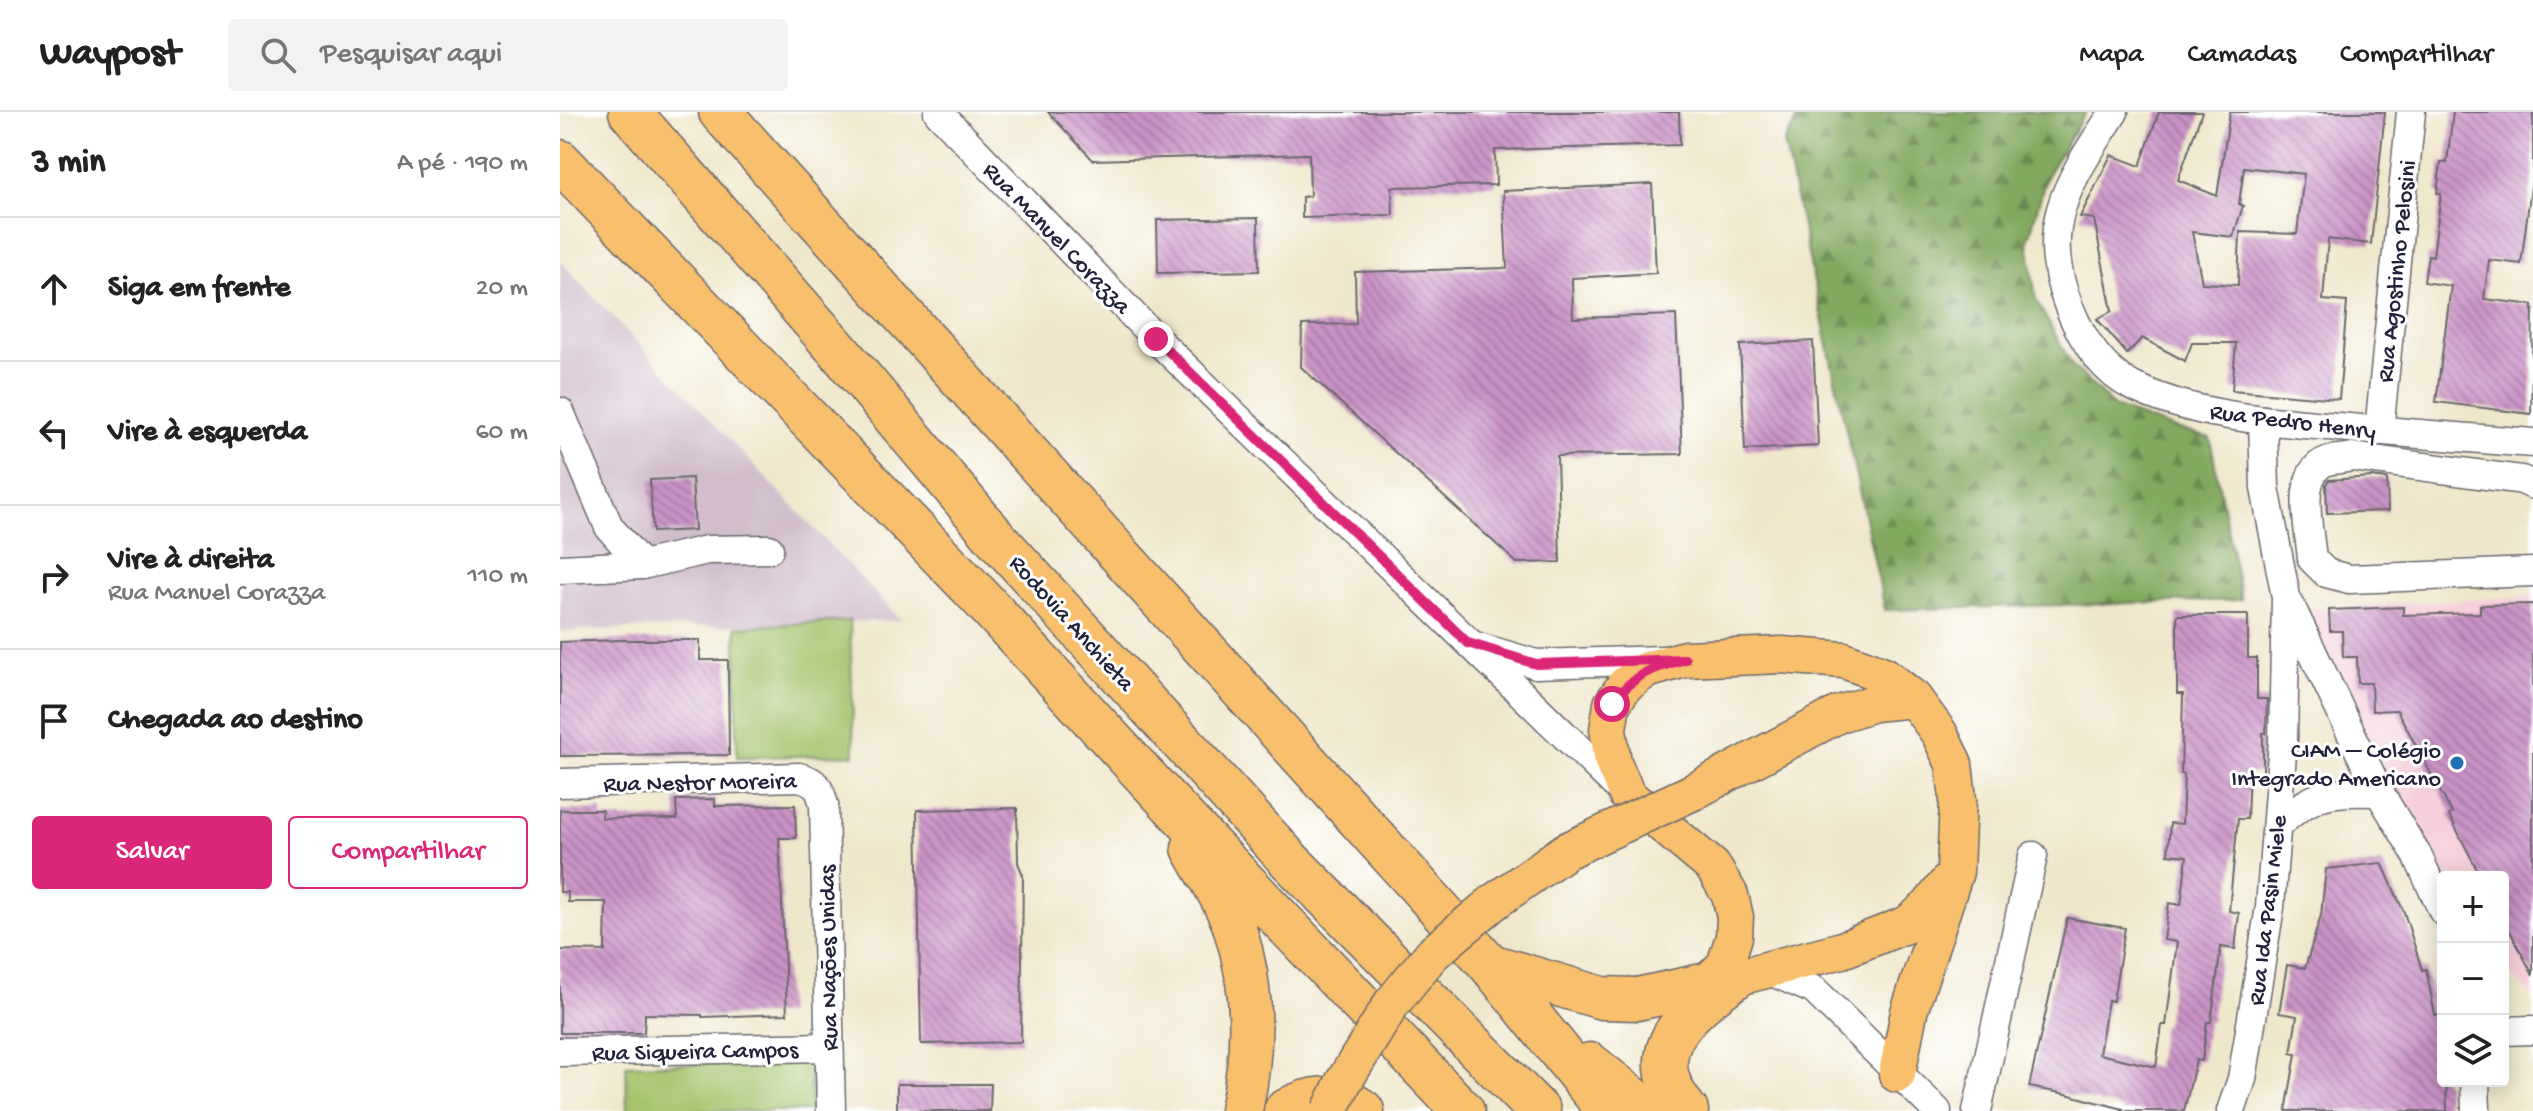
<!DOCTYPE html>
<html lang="pt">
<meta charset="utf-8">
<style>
:root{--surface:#fff;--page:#f2f2f2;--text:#222;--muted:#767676;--line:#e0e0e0;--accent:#db2777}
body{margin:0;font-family:"Gochi Hand",sans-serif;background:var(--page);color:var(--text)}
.controls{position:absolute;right:24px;bottom:24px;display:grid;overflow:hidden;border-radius:8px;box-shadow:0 4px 20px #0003}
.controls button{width:72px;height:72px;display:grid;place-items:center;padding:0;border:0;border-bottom:2px solid var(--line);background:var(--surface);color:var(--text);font:40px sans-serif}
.stop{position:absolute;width:24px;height:24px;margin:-18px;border:6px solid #db2777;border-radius:50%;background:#fff}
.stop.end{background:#db2777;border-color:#fff;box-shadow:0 2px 8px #0008}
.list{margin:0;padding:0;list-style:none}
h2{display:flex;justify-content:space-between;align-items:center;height:104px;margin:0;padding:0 32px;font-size:34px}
h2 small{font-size:26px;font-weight:400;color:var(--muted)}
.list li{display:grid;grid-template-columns:52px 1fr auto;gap:24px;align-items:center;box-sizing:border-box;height:144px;padding:0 32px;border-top:2px solid var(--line)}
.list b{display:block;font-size:30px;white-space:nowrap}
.list p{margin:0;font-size:26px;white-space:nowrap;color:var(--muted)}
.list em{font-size:26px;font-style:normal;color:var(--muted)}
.actions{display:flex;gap:16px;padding:24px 32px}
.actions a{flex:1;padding:18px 0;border:2px solid var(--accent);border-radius:8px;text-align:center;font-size:28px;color:var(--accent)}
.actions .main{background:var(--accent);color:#fff}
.icon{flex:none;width:44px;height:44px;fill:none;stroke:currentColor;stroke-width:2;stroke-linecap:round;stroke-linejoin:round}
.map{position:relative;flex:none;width:1973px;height:999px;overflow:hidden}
header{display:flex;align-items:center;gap:48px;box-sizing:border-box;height:112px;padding:0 40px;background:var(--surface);border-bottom:2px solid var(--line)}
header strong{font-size:38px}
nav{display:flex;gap:44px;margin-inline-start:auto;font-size:28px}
.search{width:560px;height:72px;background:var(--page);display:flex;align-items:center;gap:20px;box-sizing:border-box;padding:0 28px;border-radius:8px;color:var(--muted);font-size:30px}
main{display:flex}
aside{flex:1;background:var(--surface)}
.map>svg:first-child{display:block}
.built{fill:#f5cfda}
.industrial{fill:#d1bdcb}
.forest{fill:url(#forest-firs);stroke:#52664d;stroke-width:2}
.green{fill:#a3c36b;stroke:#627253;stroke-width:2}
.building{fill:url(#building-back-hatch);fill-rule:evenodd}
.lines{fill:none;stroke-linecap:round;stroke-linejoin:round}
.minor-casing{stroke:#6a676d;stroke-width:31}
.major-casing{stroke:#6a676d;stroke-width:39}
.highway-casing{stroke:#6a676d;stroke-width:45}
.minor{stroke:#fff;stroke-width:28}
.major{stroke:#f8bf6c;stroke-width:36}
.highway{stroke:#f8bf6c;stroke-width:42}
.major-bridge-casing{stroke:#6a676d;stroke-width:39;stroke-linecap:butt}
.major-bridge{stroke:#f8bf6c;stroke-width:36}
.route{stroke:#db2777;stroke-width:10}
.poi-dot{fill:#1f6fb2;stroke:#fff;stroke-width:3}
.labels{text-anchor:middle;stroke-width:6;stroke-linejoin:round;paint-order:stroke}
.street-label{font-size:24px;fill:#22223b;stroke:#fff}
.poi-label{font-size:24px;fill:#22223b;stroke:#fff;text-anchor:end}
</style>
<header>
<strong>Waypost</strong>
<div class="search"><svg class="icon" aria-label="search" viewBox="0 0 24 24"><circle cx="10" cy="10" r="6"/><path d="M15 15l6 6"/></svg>Pesquisar aqui</div>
<nav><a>Mapa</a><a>Camadas</a><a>Compartilhar</a></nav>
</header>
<main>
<aside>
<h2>3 min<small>A pé · 190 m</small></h2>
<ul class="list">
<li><svg class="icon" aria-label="ahead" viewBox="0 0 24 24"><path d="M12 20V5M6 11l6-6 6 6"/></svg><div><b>Siga em frente</b></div><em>20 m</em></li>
<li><svg class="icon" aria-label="left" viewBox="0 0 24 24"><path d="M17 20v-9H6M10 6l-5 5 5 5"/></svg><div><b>Vire à esquerda</b></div><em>60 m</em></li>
<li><svg class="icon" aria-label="right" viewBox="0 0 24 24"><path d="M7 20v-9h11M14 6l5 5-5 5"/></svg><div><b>Vire à direita</b><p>Rua Manuel Corazza</p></div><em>110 m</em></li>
<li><svg class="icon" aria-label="arrive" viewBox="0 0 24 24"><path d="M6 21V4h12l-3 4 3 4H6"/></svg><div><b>Chegada ao destino</b></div></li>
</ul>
<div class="actions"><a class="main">Salvar</a><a>Compartilhar</a></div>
</aside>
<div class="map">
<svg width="1973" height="999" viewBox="0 0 1973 999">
<defs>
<pattern id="forest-firs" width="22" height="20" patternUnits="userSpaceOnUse" patternTransform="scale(2)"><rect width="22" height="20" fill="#82a95f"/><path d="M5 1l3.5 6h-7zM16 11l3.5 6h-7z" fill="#6a8950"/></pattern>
<pattern id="building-back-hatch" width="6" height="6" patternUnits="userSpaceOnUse" patternTransform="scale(2)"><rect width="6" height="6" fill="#c992c5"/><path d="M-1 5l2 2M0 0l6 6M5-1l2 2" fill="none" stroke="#a377a1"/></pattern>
</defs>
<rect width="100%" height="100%" fill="#fff"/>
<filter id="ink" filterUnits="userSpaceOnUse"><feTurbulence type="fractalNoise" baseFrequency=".0125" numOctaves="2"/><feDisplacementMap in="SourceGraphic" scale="16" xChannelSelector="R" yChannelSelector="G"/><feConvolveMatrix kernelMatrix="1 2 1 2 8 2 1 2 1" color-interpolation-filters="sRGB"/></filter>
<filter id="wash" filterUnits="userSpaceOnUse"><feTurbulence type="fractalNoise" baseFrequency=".006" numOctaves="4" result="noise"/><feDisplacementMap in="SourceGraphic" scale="32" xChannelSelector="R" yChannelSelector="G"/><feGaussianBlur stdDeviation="1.8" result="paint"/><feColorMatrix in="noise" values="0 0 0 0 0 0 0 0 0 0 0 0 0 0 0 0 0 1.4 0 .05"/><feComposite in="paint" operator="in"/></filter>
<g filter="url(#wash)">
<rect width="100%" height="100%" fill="#efe7cb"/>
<polygon class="built" points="1973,484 1973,883 1943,857 1943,765 1886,765 1756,537 1750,497"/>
<polygon class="industrial" points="0,149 341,508 0,519"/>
<polygon class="forest" points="1241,0 1526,0 1487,63 1468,129 1476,188 1512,253 1554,295 1615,317 1650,326 1681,488 1325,498 1224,31"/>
<g class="green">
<polygon points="290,509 294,643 177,645 176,515"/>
<polygon points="250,949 251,999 67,999 66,953"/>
</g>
<g id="blocks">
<g class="building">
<polygon points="488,0 1119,0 1120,33 935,38 936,73 832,75 833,103 742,106 742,85 750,84 749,42 533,48"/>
<path d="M1599,0H1642L1618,68L1657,84L1670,0H1825L1811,132L1768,127L1763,188L1787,190L1779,287L1672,278L1676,231H1632L1625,249L1582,226L1567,242L1537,207L1552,199L1534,107L1520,105L1551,43L1580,54ZM1684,55L1744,62L1737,122L1680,120L1678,173L1642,171L1632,120L1673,125L1683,94L1679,92Z"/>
<polygon points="1893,0 1973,0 1973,59 1961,152 1929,148 1924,187 1973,193 1971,302 1876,290 1891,174 1864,170 1868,143 1873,144 1881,82 1877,81 1881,50 1887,51"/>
<polygon points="1092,72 1096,161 1012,166 1013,206 1116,203 1122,342 997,344 1000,450 957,451 741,255 742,213 796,212 795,160 947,156 943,79"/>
<polygon points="698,106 699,159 598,161 597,108"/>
<polygon points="1253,229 1258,334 1185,338 1180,233"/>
<polygon points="1811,365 1827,367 1828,399 1767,401 1766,372 1769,368"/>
<polygon points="132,366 135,418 93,420 90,368"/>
<polygon points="1973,492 1973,863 1943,806 1943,765 1921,765 1889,703 1892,701 1837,598 1812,599 1811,571 1798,571 1797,545 1783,545 1782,519 1770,519 1769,498 1843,495 1843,503 1920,501 1920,493"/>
<polygon points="1617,503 1688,503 1688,546 1697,546 1697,587 1707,587 1706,621 1703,621 1703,661 1689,661 1687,707 1678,707 1669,799 1679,801 1675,837 1661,835 1651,910 1647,910 1642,949 1636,948 1624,999 1562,999 1563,997 1506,982 1469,975 1507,806 1565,816 1553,889 1548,888 1539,942 1596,955 1602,913 1606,913 1617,830 1604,828 1609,791 1621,793 1627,744 1608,742 1610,711 1622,712 1624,662 1621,662 1623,582 1617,582"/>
<polygon points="63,528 140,528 140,548 168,548 169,643 0,644 0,530"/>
<polygon points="155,687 155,694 235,693 236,726 219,726 227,902 142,905 142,903 85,902 84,921 0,921 0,838 45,839 46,790 8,790 8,780 0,780 0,698 42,698 42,706 117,707 116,688"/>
<polygon points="457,696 458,751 463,763 461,930 361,932 357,698"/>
<polygon points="1822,751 1844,800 1862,858 1866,857 1875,903 1879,903 1880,954 1883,954 1883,969 1886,969 1887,999 1726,999 1736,942 1731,941 1737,904 1719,901 1727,853 1745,856 1761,803 1766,757"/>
<polygon points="337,972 431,972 430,999 337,999"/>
</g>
</g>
</g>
<g filter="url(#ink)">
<use href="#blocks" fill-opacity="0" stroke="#6a676d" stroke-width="2"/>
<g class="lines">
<g class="minor-casing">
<g id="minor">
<polyline points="378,0 596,227 1061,678"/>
<path d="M1554,0C1510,68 1476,112 1509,195C1522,227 1541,258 1572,274C1636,305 1710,309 1779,315C1844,321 1908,326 1973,331"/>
<polyline points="0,300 49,415 82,453 147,438 209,437"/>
<polyline points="1819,319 1851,0"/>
<path d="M1973,373L1962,368L1792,345C1784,347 1775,347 1767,349C1734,361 1750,420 1752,447L1766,461L1789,467L1973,460"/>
<polyline points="0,457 82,453"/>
<polyline points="1730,493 1819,680 1857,743 1883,799"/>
<polyline points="912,533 976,552 1104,548"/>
<path d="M0,671L239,665C256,669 260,676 264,693L271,999"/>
<path d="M1718,713C1755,679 1771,679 1819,680"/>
<polyline points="1208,858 1254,878 1377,999"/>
<polyline points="1943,919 1973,918"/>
<polyline points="0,940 269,935"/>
<polyline points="1915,969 1916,999"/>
<polyline points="1417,999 1473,744"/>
<polyline points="1671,999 1682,967 1710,795 1723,629 1726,485 1705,376 1703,309"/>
</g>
</g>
<g class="major-casing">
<g id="major">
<polyline points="1133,680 1279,602 1314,591 1354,587"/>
<polyline points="1175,866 1282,838 1348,812 1369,794 1387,771"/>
<polyline points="1145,873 1165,853 1174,825 1175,805 1170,783 1153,755 1067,683 1053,650 1048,617 1052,592 1065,573 1086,558 1125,547 1222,543 1284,548 1324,563 1354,587 1379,621 1394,652 1398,687 1395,760 1349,900 1337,962"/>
</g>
</g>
<g class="highway-casing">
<g id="highway">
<polyline points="70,0 283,244 435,425 729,748 979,999"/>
<polyline points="160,0 930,853 1048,999"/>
<polyline points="0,49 419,484 608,689 903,999"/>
<path d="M633,736C647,762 666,789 675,817C695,879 694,937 681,999"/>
<polyline points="930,853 1042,886 1077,887 1175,866"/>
<polyline points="1030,952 1089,999"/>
<path d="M725,999C749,984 779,980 803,999"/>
<path d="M1127,999C1079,943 1122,904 1168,871"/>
</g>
</g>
<use href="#minor" class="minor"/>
<use href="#major" class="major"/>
<use href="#highway" class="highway"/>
<g class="major-bridge-casing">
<polyline id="major-bridge" points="770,999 783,971 832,891 872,842 934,790 1006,739 1133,680"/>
</g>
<use href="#major-bridge" class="major-bridge"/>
</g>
</g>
<g class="lines" filter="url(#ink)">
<path class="route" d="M596,227L908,531L976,552L1125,547C1090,557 1074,561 1052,592"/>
</g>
<circle class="poi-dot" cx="1897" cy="651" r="8"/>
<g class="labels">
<g class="street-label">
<text transform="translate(498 125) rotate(46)" y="8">Rua Manuel Corazza</text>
<text transform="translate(1835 159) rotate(-84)" y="8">Rua Agostinho Pelosini</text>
<text transform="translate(1733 308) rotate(7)" y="8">Rua Pedro Henry</text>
<text transform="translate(513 510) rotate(48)" y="8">Rodovia Anchieta</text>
<text transform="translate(140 669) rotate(-1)" y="8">Rua Nestor Moreira</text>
<text transform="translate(1706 798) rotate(-83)" y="8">Rua Ida Pasin Miele</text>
<text transform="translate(267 846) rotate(-91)" y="8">Rua Nações Unidas</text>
<text transform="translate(135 938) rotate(-1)" y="8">Rua Siqueira Campos</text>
</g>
<g class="poi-label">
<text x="1881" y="645">CIAM – Colégio<tspan x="1881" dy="28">Integrado Americano</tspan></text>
</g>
</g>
</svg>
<div class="controls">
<button>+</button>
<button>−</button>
<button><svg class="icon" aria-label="layers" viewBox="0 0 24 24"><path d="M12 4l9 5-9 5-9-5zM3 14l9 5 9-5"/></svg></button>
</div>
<div class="stop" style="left:1052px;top:592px"></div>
<div class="stop end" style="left:596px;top:227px"></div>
</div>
</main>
